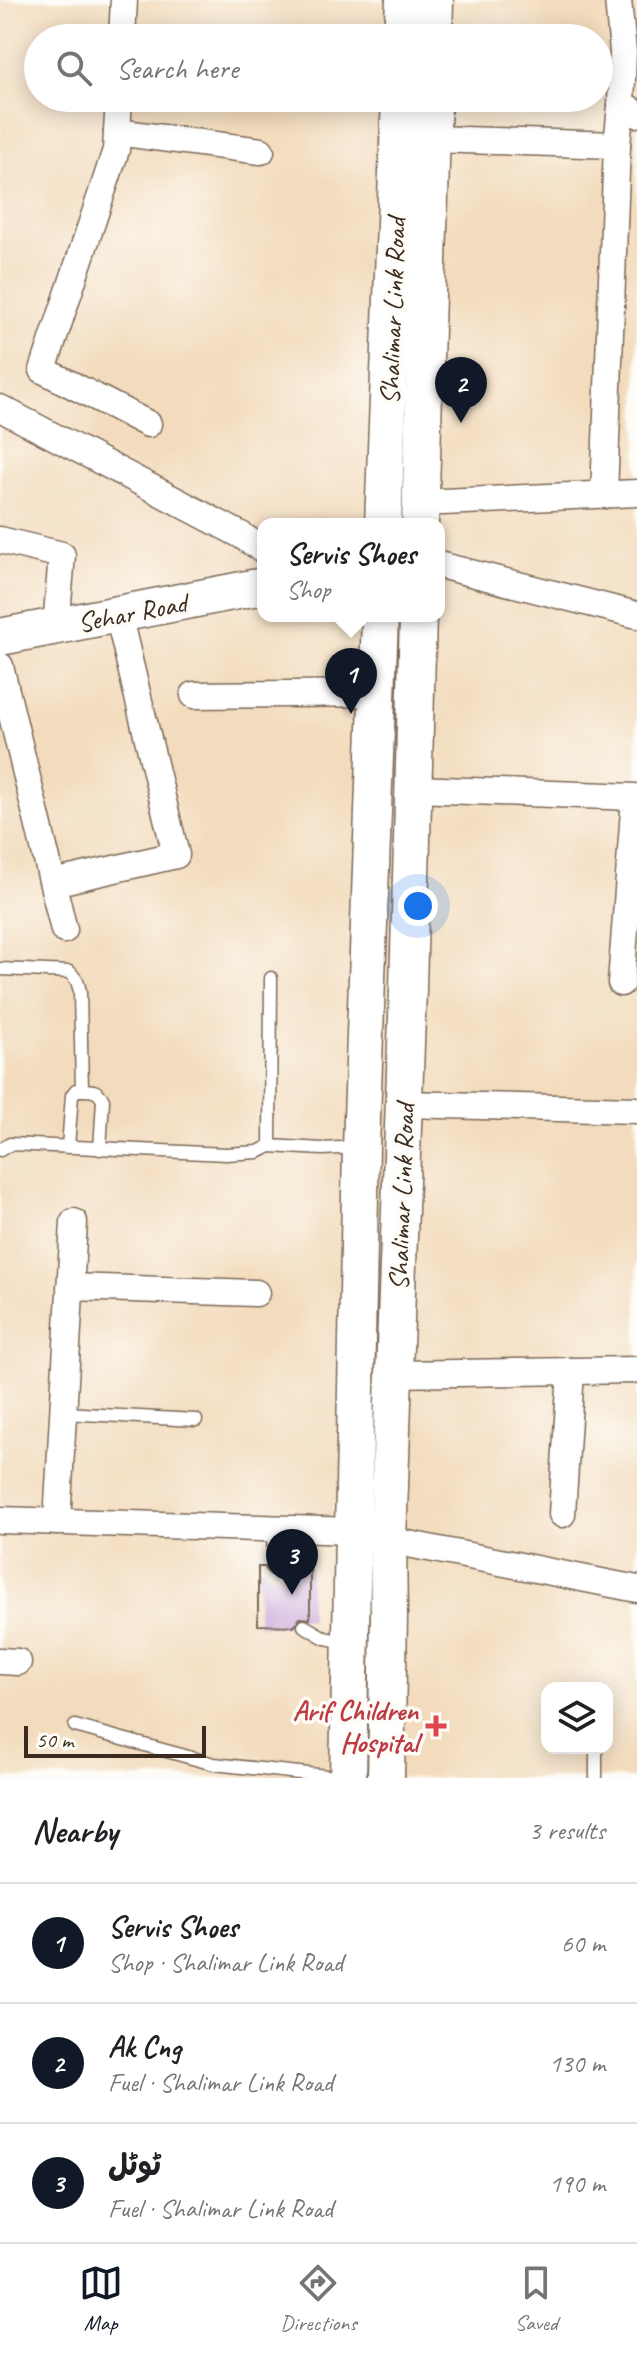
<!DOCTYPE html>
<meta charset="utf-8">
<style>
:root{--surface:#fff;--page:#f6f6f6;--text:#202124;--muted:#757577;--line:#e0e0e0;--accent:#111827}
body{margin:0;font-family:Caveat,"Playpen Sans Arabic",sans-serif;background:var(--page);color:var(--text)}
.controls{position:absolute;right:24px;bottom:24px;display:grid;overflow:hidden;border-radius:16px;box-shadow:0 4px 20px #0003}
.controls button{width:72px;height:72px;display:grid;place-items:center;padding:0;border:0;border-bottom:2px solid var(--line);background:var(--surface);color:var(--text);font:40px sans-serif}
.scale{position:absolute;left:24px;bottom:20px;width:182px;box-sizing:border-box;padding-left:8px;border:4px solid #3b2a1e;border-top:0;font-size:22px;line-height:28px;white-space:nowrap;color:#3b2a1e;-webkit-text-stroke:6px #fdfcf7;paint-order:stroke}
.you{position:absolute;left:418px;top:906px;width:28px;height:28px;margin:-20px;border:6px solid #fff;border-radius:50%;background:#1a73e8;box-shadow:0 0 0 12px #1a73e833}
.badge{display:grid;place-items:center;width:52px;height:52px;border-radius:50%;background:var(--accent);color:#fff;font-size:26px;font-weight:700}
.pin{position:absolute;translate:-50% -66px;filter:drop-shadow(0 2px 4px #0008)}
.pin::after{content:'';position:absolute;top:42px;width:28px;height:24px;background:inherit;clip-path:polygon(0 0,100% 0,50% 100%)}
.popup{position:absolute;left:257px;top:518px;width:188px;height:104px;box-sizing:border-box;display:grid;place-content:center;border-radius:16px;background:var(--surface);filter:drop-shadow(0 2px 6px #0005);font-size:26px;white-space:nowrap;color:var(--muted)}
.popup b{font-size:30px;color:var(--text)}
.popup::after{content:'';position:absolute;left:50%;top:100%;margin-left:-16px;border:16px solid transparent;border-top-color:var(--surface)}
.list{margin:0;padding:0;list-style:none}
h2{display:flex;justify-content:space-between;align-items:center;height:104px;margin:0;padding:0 32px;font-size:34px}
h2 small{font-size:26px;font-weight:400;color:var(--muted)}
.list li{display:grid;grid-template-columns:52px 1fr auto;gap:24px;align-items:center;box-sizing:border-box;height:120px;padding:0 32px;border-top:2px solid var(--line)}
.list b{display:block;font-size:30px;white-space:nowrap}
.list p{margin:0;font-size:26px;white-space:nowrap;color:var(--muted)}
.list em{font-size:26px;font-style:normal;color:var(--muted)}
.icon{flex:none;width:44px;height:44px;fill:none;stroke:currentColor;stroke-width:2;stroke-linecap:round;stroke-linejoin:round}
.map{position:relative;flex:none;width:637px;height:1778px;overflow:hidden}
.search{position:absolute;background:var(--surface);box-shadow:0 4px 20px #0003;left:24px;right:24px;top:24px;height:88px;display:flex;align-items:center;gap:20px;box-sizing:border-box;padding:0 28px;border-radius:44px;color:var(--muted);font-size:30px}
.sheet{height:464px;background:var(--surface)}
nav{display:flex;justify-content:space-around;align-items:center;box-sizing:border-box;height:112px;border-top:2px solid var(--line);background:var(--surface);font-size:22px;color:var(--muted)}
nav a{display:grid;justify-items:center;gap:4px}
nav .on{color:var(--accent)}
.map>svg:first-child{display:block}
.building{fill:#bd94d6}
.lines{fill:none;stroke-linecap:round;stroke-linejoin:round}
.lane-casing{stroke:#7b6856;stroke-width:15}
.street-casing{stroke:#7b6856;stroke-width:29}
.secondary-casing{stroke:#7b6856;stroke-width:39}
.lane{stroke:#fff;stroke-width:12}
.street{stroke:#fff;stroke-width:26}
.secondary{stroke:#fff;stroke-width:36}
.health-dot{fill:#e0444e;stroke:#fdfcf7;stroke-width:3}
.labels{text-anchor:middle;stroke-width:7;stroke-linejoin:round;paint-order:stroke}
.street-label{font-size:28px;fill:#3b2a1e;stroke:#fdfcf7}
.health-label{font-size:28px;font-weight:bold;fill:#be3a42;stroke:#fdfcf7;text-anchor:end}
</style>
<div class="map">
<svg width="637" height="1778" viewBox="0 0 637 1778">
<rect width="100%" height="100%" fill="#fdfcf7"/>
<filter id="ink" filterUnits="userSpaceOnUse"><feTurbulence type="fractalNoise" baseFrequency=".0125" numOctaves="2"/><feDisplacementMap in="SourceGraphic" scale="16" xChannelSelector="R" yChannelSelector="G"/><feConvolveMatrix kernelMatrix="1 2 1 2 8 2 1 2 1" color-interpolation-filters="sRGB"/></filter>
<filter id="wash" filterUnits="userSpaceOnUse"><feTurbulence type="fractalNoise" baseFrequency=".006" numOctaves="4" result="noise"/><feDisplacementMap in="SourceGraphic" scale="32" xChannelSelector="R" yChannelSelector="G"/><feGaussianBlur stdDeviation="1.8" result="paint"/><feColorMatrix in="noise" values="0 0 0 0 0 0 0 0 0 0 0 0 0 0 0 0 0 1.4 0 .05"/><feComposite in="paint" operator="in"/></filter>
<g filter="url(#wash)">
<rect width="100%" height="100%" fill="#f3dcbd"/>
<g id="blocks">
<polygon class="building" points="258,1567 265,1567 267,1572 273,1576 279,1574 283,1567 310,1567 310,1619 300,1618 295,1626 258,1625"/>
</g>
</g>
<g filter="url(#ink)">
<use href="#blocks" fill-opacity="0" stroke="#7b6856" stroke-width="2"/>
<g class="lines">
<g class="lane-casing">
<g id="lane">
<polyline points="0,969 70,972 77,981 80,991 82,1090 76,1090 72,1095 68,1147"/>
<polyline points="271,978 270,1146 323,1149 357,1147"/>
<path d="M82,1090C92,1090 98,1090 103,1100L100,1149"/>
<polyline points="0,1150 10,1144 226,1154 258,1152 270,1146"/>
<polyline points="64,1413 196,1420"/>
<polyline points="273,1529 274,1567"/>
<polyline points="304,1626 325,1638 348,1643"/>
<polyline points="75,1726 214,1764 346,1778"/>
<polyline points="596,1778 596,1748"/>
</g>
</g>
<g class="street-casing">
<g id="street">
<polyline points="618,0 623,52 621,106 630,109 636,114"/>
<polyline points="122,38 124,0"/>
<polyline points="119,98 116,150 43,370 148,424"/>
<polyline points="117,132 261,151"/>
<polyline points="432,139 617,145"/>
<polyline points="0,408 241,535 263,550"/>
<polyline points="604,495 617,145 621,106"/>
<polyline points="421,503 637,493"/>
<polyline points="0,540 62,555 56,627"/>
<polyline points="439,565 637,615"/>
<polyline points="0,666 64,930"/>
<polyline points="194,695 377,693"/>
<polyline points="414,789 635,797 621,983"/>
<polyline points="53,883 176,855 118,614"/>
<polyline points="404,1104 637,1110"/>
<polyline points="70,1287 256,1293"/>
<polyline points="395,1374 637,1370"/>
<polyline points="562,1514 571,1371"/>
<polyline points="0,1520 354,1531"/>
<polyline points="57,1522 74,1222"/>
<polyline points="388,1540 637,1589"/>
<polyline points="0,1661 18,1662"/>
</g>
</g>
<g class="secondary-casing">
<g id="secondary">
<polyline points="402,38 404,0"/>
<polyline points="434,38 435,0"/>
<polyline points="383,524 400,98"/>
<polyline points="420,524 433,98"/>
<polyline points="0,637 263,586"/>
<polyline points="348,1778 361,1147 380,616"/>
<polyline points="386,1778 389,1617 388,1540 408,989 418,616"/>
</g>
</g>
<use href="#lane" class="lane"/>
<use href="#street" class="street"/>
<use href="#secondary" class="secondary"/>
</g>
</g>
<path class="health-dot" d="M432 1714h8v8h8v8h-8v8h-8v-8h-8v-8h8z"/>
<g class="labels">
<g class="street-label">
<text transform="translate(392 311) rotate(-88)" y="10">Shalimar Link Road</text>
<text transform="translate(132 612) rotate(-11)" y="10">Sehar Road</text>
<text transform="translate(401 1197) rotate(-88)" y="10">Shalimar Link Road</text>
</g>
<g class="health-label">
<text x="418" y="1720">Arif Children<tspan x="418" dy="32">Hospital</tspan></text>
</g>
</g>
</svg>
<div class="controls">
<button><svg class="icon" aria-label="layers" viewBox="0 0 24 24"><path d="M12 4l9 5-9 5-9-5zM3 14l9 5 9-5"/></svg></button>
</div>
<div class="scale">50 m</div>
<div class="you"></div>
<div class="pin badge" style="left:351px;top:714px">1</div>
<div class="popup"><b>Servis Shoes</b>Shop</div>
<div class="pin badge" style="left:461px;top:423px">2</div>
<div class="pin badge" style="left:292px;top:1595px">3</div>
<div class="search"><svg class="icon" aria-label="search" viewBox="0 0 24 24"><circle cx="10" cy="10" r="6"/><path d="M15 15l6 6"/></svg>Search here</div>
</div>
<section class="sheet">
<h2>Nearby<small>3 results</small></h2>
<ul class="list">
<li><span class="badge">1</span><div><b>Servis Shoes</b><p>Shop · Shalimar Link Road</p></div><em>60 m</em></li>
<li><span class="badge">2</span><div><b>Ak Cng</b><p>Fuel · Shalimar Link Road</p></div><em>130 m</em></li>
<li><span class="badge">3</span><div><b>ٹوٹل</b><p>Fuel · Shalimar Link Road</p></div><em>190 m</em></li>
</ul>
</section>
<nav>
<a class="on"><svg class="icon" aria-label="map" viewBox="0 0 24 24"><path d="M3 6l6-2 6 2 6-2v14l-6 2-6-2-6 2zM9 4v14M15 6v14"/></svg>Map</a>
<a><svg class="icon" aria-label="directions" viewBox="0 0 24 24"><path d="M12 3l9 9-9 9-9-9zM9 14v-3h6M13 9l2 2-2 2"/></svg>Directions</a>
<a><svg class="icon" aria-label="saved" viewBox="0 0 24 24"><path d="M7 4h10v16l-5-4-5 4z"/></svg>Saved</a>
</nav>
